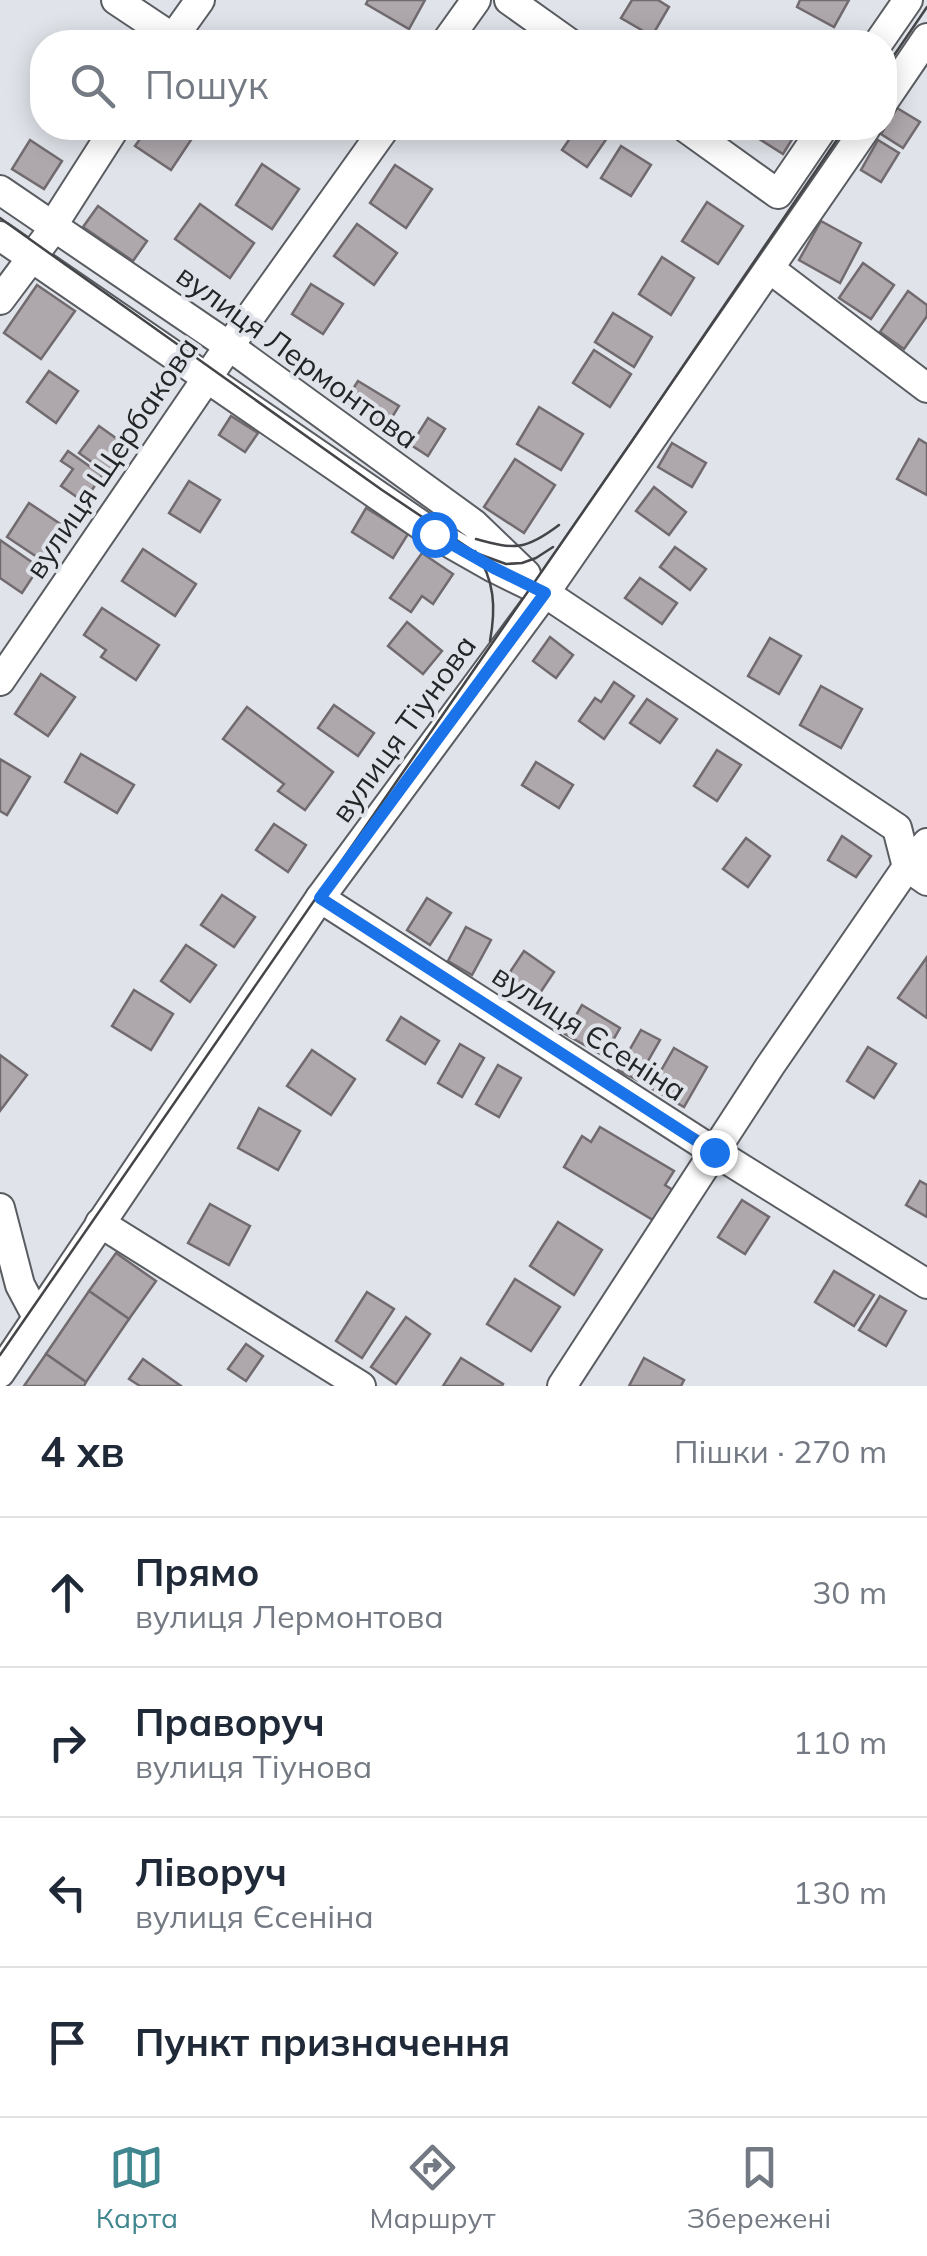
<!DOCTYPE html>
<html lang="uk">
<meta charset="utf-8">
<style>
:root{--surface:#fff;--page:#f6f6f7;--text:#1f2937;--muted:#747a83;--line:#e0e1e3;--accent:#3f868e}
body{margin:0;font-family:Mulish,sans-serif;background:var(--page);color:var(--text)}
.stop{position:absolute;width:30px;height:30px;margin:-22px;border:8px solid #1a73e8;border-radius:50%;background:#fff}
.stop.end{background:#1a73e8;border-color:#fff;box-shadow:0 2px 10px #0008}
.list{margin:0;padding:0;list-style:none}
h2{display:flex;justify-content:space-between;align-items:center;height:130px;margin:0;padding:0 40px;font-size:42px}
h2 small{font-size:32px;font-weight:400;color:var(--muted)}
.list li{display:grid;grid-template-columns:65px 1fr auto;gap:30px;align-items:center;box-sizing:border-box;height:150px;padding:0 40px;border-top:2px solid var(--line)}
.list b{display:block;font-size:38px;white-space:nowrap}
.list p{margin:0;font-size:32px;white-space:nowrap;color:var(--muted)}
.list em{font-size:32px;font-style:normal;color:var(--muted)}
.icon{flex:none;width:55px;height:55px;fill:none;stroke:currentColor;stroke-width:2;stroke-linecap:round;stroke-linejoin:round}
.map{position:relative;flex:none;width:927px;height:1386px;overflow:hidden}
.search{position:absolute;background:var(--surface);box-shadow:0 5px 25px #0003;left:30px;right:30px;top:30px;height:110px;display:flex;align-items:center;gap:25px;box-sizing:border-box;padding:0 35px;border-radius:40px;color:var(--muted);font-size:38px}
.sheet{height:730px;background:var(--surface)}
nav{display:flex;justify-content:space-around;align-items:center;box-sizing:border-box;height:140px;border-top:2px solid var(--line);background:var(--surface);font-size:28px;color:var(--muted)}
nav a{display:grid;justify-items:center;gap:5px}
nav .on{color:var(--accent)}
.map>svg:first-child{display:block}
.building{fill:#aea8ad;stroke:#716b6f;stroke-width:2.5}
.lines{fill:none;stroke-linecap:round;stroke-linejoin:round}
.minor-casing{stroke:#595c61;stroke-width:32}
.minor{stroke:#fff;stroke-width:28}
.tram{stroke:#444548;stroke-width:2.5}
.route{stroke:#1a73e8;stroke-width:12}
.labels{text-anchor:middle;stroke-width:8;stroke-linejoin:round;paint-order:stroke}
.street-label{font-size:30px;fill:#242527;stroke:#e0e4ea}
</style>
<div class="map">
<svg width="927" height="1386" viewBox="0 0 927 1386">
<rect width="100%" height="100%" fill="#e0e4ea"/>
<g class="building">
<polygon points="368,0 425,0 409,29 366,4"/>
<polygon points="632,0 658,0 669,7 652,36 621,18"/>
<polygon points="800,0 849,0 834,27 797,7"/>
<polygon points="897,108 920,122 903,148 881,134"/>
<polygon points="148,128 178,128 193,137 171,170 135,146"/>
<polygon points="577,128 614,128 587,167 562,150"/>
<polygon points="742,128 799,128 783,154"/>
<polygon points="30,140 62,161 44,189 12,169"/>
<polygon points="878,140 899,153 881,182 861,170"/>
<polygon points="621,146 651,165 631,196 601,178"/>
<polygon points="262,164 299,189 272,229 236,205"/>
<polygon points="395,165 432,189 406,228 370,203"/>
<polygon points="707,202 743,226 718,264 682,241"/>
<polygon points="200,204 254,243 230,278 175,239"/>
<polygon points="98,206 147,241 133,261 83,227"/>
<polygon points="821,221 861,243 840,283 799,260"/>
<polygon points="357,224 397,253 374,285 334,256"/>
<polygon points="662,257 694,278 671,315 639,294"/>
<polygon points="863,263 894,285 871,319 839,298"/>
<polygon points="311,284 343,304 323,334 292,314"/>
<polygon points="37,285 75,311 41,359 4,333"/>
<polygon points="908,291 927,305 927,316 904,349 880,332"/>
<polygon points="613,313 652,337 634,367 595,342"/>
<polygon points="594,350 631,374 610,407 573,383"/>
<polygon points="49,371 78,391 56,423 27,402"/>
<polygon points="358,381 399,406 386,427 345,401"/>
<polygon points="539,407 583,434 561,470 517,444"/>
<polygon points="231,416 258,433 245,452 219,435"/>
<polygon points="428,418 445,429 428,456 411,445"/>
<polygon points="99,426 127,446 107,473 79,453"/>
<polygon points="919,439 927,444 927,495 897,479"/>
<polygon points="672,443 706,463 692,487 658,467"/>
<polygon points="68,451 102,475 84,502 61,486 73,469 61,461"/>
<polygon points="515,459 555,485 524,533 484,507"/>
<polygon points="189,481 220,500 200,532 169,513"/>
<polygon points="654,487 686,512 669,535 636,511"/>
<polygon points="29,503 65,527 43,561 7,537"/>
<polygon points="366,508 408,534 393,558 352,532"/>
<polygon points="0,540 39,567 22,593 0,578"/>
<polygon points="675,547 706,569 690,590 660,567"/>
<polygon points="143,549 196,584 175,616 122,581"/>
<polygon points="422,553 453,574 433,604 422,596 411,612 390,598"/>
<polygon points="640,578 677,603 662,624 625,598"/>
<polygon points="102,608 159,645 136,680 101,657 106,650 84,635"/>
<polygon points="407,622 442,651 423,674 388,646"/>
<polygon points="550,637 573,655 556,678 533,661"/>
<polygon points="770,638 801,656 779,694 748,676"/>
<polygon points="41,674 75,697 48,736 15,714"/>
<polygon points="614,682 634,696 604,739 579,721 595,698 601,702"/>
<polygon points="821,686 862,709 841,748 800,725"/>
<polygon points="647,699 677,719 660,743 630,723"/>
<polygon points="334,705 374,733 358,756 318,728"/>
<polygon points="247,707 333,772 305,810 278,791 284,784 223,739"/>
<polygon points="717,750 741,765 717,801 694,786"/>
<polygon points="81,754 134,785 117,813 65,782"/>
<polygon points="0,759 30,777 7,815 0,811"/>
<polygon points="536,762 573,785 559,808 522,785"/>
<polygon points="274,824 306,845 288,872 256,850"/>
<polygon points="842,836 871,856 856,877 828,860"/>
<polygon points="746,838 770,856 748,887 723,869"/>
<polygon points="222,895 255,917 234,947 201,925"/>
<polygon points="427,898 451,913 430,945 407,930"/>
<polygon points="466,927 491,940 472,975 448,961"/>
<polygon points="186,945 216,965 190,1002 161,981"/>
<polygon points="524,951 554,972 534,1002 504,981"/>
<polygon points="927,957 927,1018 898,998"/>
<polygon points="134,990 173,1014 151,1050 112,1026"/>
<polygon points="582,1005 620,1028 604,1056 565,1034"/>
<polygon points="401,1017 439,1041 425,1064 387,1040"/>
<polygon points="641,1030 660,1040 637,1080 618,1070"/>
<polygon points="460,1044 484,1058 462,1097 438,1083"/>
<polygon points="868,1047 896,1064 874,1098 847,1081"/>
<polygon points="674,1048 707,1067 684,1107 651,1088"/>
<polygon points="312,1050 355,1079 331,1115 287,1086"/>
<polygon points="0,1055 27,1075 0,1111"/>
<polygon points="498,1065 521,1078 499,1117 476,1104"/>
<polygon points="259,1108 300,1131 278,1170 238,1148"/>
<polygon points="600,1127 674,1171 665,1185 676,1192 658,1223 564,1167 582,1136 591,1142"/>
<polygon points="920,1181 927,1185 927,1217 906,1205"/>
<polygon points="742,1200 769,1217 745,1254 718,1237"/>
<polygon points="210,1204 250,1226 229,1265 188,1243"/>
<polygon points="558,1222 602,1250 574,1295 530,1266"/>
<polygon points="116,1253 156,1281 129,1319 89,1291"/>
<polygon points="834,1271 874,1295 854,1326 815,1302"/>
<polygon points="515,1279 560,1307 531,1351 487,1324"/>
<polygon points="89,1291 129,1319 86,1382 46,1354"/>
<polygon points="367,1292 394,1309 362,1358 336,1341"/>
<polygon points="880,1296 906,1311 886,1346 859,1330"/>
<polygon points="406,1317 430,1334 396,1384 371,1367"/>
<polygon points="246,1344 263,1356 246,1381 228,1369"/>
<polygon points="46,1354 86,1382 84,1386 24,1386"/>
<polygon points="461,1358 503,1384 502,1386 443,1386"/>
<polygon points="644,1358 684,1380 681,1386 629,1386"/>
<polygon points="143,1359 181,1386 140,1386 129,1379"/>
</g>
<g class="lines">
<g class="minor-casing">
<g id="minor">
<polyline points="116,0 173,38"/>
<polyline points="509,0 568,42"/>
<polyline points="170,42 200,0"/>
<polyline points="446,42 476,0"/>
<polyline points="879,42 908,0"/>
<polyline points="884,101 927,38"/>
<polyline points="686,128 778,194 823,128"/>
<polyline points="0,190 229,346 474,524 526,574"/>
<polyline points="0,236 434,534 494,568 545,593 897,828 907,867 927,881"/>
<polyline points="770,269 927,388"/>
<polyline points="0,300 48,236 53,225 115,128"/>
<polyline points="0,681 220,359 385,128"/>
<polyline points="320,898 715,1152 927,1284"/>
<polyline points="0,1208 20,1285 37,1317"/>
<polyline points="100,1223 361,1386"/>
<polyline points="0,1373 320,898 545,593 866,128"/>
<polyline points="562,1386 770,1066 907,867 927,843"/>
</g>
</g>
<use href="#minor" class="minor"/>
<g class="tram">
<polyline points="884,70 927,7"/>
<polyline points="0,218 382,490 476,553 506,564 522,563 536,558 553,547"/>
<path d="M476,539C515,550 526,550 559,525"/>
<path d="M475,551C495,580 496,608 490,641"/>
<polyline points="0,1355 632,441 845,128"/>
</g>
</g>
<g class="lines">
<polyline class="route" points="434,534 494,568 545,593 320,898 714,1152"/>
</g>
<g class="labels">
<g class="street-label">
<text transform="translate(297 357) rotate(36)" y="10">вулиця Лермонтова</text>
<text transform="translate(112 458) rotate(-56)" y="10">вулиця Щербакова</text>
<text transform="translate(404 729) rotate(-54)" y="10">вулиця Тіунова</text>
<text transform="translate(589 1033) rotate(33)" y="10">вулиця Єсеніна</text>
</g>
</g>
</svg>
<div class="stop" style="left:434px;top:534px"></div>
<div class="stop end" style="left:714px;top:1152px"></div>
<div class="search"><svg class="icon" aria-label="search" viewBox="0 0 24 24"><circle cx="10" cy="10" r="6"/><path d="M15 15l6 6"/></svg>Пошук</div>
</div>
<section class="sheet">
<h2>4 хв<small>Пішки · 270 m</small></h2>
<ul class="list">
<li><svg class="icon" aria-label="ahead" viewBox="0 0 24 24"><path d="M12 20V5M6 11l6-6 6 6"/></svg><div><b>Прямо</b><p>вулиця Лермонтова</p></div><em>30 m</em></li>
<li><svg class="icon" aria-label="right" viewBox="0 0 24 24"><path d="M7 20v-9h11M14 6l5 5-5 5"/></svg><div><b>Праворуч</b><p>вулиця Тіунова</p></div><em>110 m</em></li>
<li><svg class="icon" aria-label="left" viewBox="0 0 24 24"><path d="M17 20v-9H6M10 6l-5 5 5 5"/></svg><div><b>Ліворуч</b><p>вулиця Єсеніна</p></div><em>130 m</em></li>
<li><svg class="icon" aria-label="arrive" viewBox="0 0 24 24"><path d="M6 21V4h12l-3 4 3 4H6"/></svg><div><b>Пункт призначення</b></div></li>
</ul>
</section>
<nav>
<a class="on"><svg class="icon" aria-label="map" viewBox="0 0 24 24"><path d="M3 6l6-2 6 2 6-2v14l-6 2-6-2-6 2zM9 4v14M15 6v14"/></svg>Карта</a>
<a><svg class="icon" aria-label="directions" viewBox="0 0 24 24"><path d="M12 3l9 9-9 9-9-9zM9 14v-3h6M13 9l2 2-2 2"/></svg>Маршрут</a>
<a><svg class="icon" aria-label="saved" viewBox="0 0 24 24"><path d="M7 4h10v16l-5-4-5 4z"/></svg>Збережені</a>
</nav>
